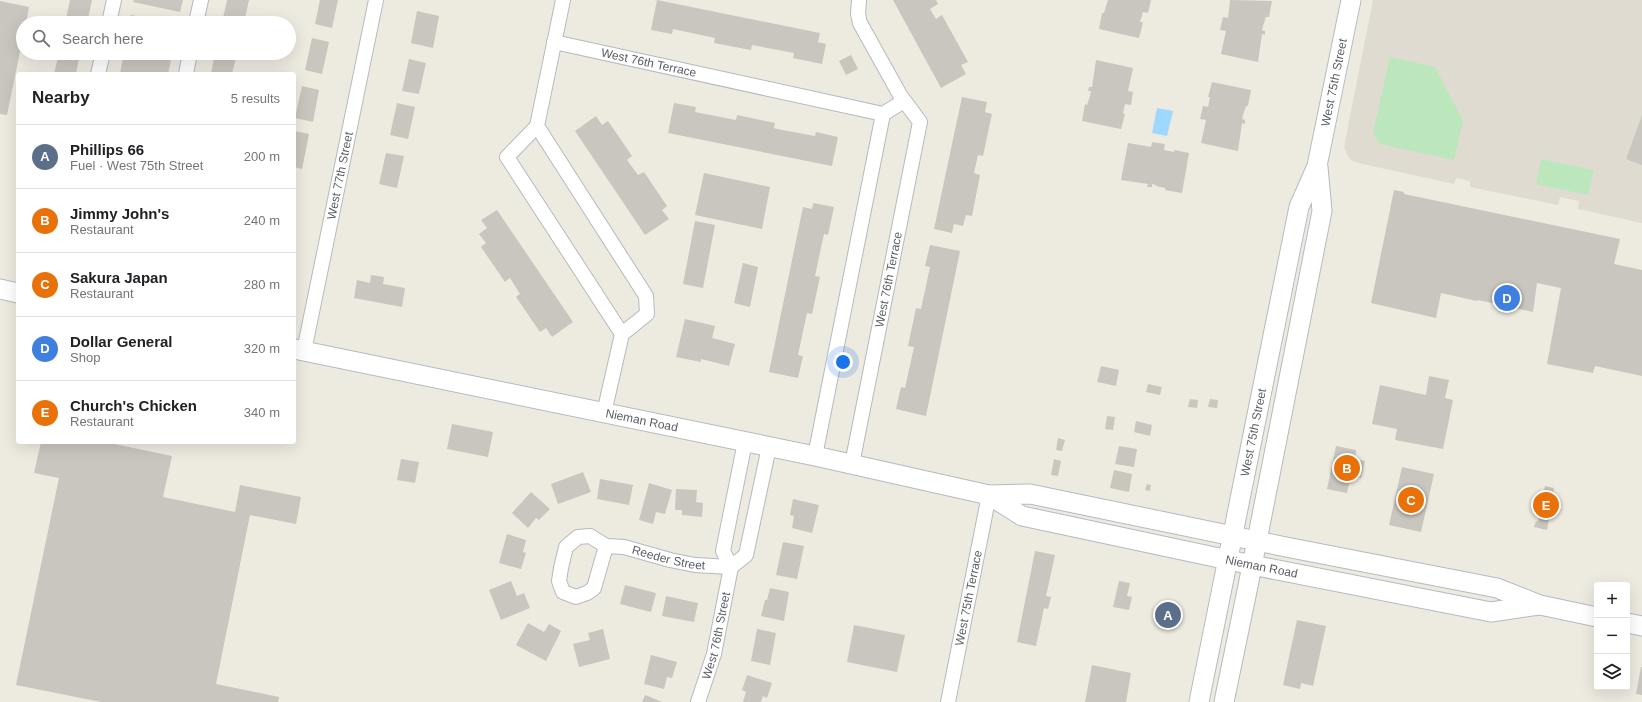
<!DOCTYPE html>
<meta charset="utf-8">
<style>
:root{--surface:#fff;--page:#f6f6f6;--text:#202124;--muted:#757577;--line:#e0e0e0;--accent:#d93025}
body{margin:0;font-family:Arial,sans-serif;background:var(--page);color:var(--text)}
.controls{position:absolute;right:12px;bottom:12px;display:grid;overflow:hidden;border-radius:4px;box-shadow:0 4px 16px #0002}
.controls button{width:36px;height:36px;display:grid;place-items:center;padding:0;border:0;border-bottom:1px solid var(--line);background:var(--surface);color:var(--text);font:20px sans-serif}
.you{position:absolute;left:843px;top:362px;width:14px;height:14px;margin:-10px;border:3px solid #fff;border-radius:50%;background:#1a73e8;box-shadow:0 0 0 6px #1a73e833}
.badge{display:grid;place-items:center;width:26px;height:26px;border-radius:50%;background:var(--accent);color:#fff;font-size:13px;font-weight:700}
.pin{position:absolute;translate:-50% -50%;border:2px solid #fff;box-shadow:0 1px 4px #0006}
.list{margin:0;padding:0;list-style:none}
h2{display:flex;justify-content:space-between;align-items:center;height:52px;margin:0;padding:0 16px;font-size:17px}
h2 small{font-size:13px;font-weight:400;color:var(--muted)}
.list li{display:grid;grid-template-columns:26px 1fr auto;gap:12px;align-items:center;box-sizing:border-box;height:64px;padding:0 16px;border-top:1px solid var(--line)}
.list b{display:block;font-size:15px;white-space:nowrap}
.list p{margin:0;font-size:13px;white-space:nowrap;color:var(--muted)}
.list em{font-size:13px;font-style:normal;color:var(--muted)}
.icon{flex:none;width:22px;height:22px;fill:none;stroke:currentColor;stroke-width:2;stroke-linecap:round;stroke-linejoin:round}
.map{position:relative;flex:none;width:1642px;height:702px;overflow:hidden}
.search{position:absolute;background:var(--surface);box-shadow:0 4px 16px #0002;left:16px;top:16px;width:280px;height:44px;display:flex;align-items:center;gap:10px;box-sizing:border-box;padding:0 14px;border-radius:22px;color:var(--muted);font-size:15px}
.panel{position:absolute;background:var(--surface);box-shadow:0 4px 16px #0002;left:16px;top:72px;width:280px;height:372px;border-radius:4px}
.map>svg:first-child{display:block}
.education{fill:#dfdbd1}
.green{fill:#bce6bb}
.water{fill:#9ed7ff}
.building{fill:#c9c6bf}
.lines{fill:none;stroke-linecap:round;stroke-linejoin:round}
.street-casing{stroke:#b6b9be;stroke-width:16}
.secondary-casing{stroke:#b6bac0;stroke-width:21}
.street{stroke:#fff;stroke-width:14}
.secondary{stroke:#fff;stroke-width:19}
.labels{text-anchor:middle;stroke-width:3;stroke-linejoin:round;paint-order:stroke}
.street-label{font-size:12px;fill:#595d62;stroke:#fff}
</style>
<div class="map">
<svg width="1642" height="702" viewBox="0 0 1642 702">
<rect width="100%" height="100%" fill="#edeae0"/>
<polygon class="education" points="1373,0 1642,0 1642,223 1578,209 1579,201 1560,197 1558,205 1470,187 1470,181 1456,178 1454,184 1358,163 1351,160 1348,156 1344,147"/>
<g class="green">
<polygon points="1390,57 1435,67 1463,121 1454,160 1380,144 1373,133"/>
<polygon points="1541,159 1594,170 1588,195 1536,184"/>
</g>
<polygon class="water" points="1157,108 1173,111 1167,136 1152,133"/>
<g class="building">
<polygon points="70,0 92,0 87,23 65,23"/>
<polygon points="134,0 183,0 180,12 133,2"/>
<polygon points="227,0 249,0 244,23 222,23"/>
<polygon points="320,0 338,0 332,28 315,24"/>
<polygon points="657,0 820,33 818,42 826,44 822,64 793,58 794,53 752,45 751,50 714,43 715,38 673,29 672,34 651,30"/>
<polygon points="893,0 936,0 938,4 930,9 936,19 942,15 968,62 961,65 966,74 941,88"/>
<polygon points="1108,0 1151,0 1148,13 1143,12 1140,22 1143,22 1139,38 1099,29 1102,13 1104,13"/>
<polygon points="1230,0 1272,1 1269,17 1266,17 1263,26 1262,30 1265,31 1265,35 1262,34 1258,62 1221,54 1226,31 1220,30 1223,17 1228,18"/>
<polygon points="0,1 29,7 26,23 23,23 23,37 7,115 0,114"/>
<polygon points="417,11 439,16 433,48 411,43"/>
<polygon points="131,15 167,22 167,23 130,23"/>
<polygon points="312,38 329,42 322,74 305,70"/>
<polygon points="59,53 80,53 76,74 54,74"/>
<polygon points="124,53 137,53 171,60 168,74 120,73"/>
<polygon points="215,53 237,53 232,74 211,74"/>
<polygon points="851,55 858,69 846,75 839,61"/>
<polygon points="409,59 426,63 419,94 402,91"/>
<polygon points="1096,60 1133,68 1128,91 1133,92 1131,105 1125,104 1123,114 1125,114 1121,129 1082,121 1085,104 1087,105 1090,96 1091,91 1088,91 1089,87 1092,87"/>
<polygon points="1212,82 1251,90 1248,106 1246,106 1243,115 1242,119 1245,120 1245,124 1242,123 1238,151 1201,143 1206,120 1200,119 1203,106 1208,107 1210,97 1208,97"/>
<polygon points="302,86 319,90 313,122 295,118"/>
<polygon points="962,97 987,102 985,112 992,114 983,156 978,155 974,173 980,175 972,216 966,215 963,226 954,224 952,233 934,229"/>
<polygon points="397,103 415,107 408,139 390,135"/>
<polygon points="674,103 696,107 695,112 736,120 737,115 775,123 774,128 777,129 815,136 816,132 838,137 832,166 668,133"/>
<polygon points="1642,115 1642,165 1626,159"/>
<polygon points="596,116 602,125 608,121 632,156 627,160 638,175 644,172 667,206 662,210 669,219 645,235 575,131"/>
<polygon points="294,131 309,134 302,169 294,167"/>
<polygon points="1152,142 1165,144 1164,150 1174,152 1174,150 1189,153 1182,193 1165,190 1165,188 1156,186 1156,185 1152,184 1152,187 1147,187 1148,184 1121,180 1128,143 1151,147"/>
<polygon points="386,153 404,156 397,188 379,184"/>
<polygon points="704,173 770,187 762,229 695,215"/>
<polygon points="1394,190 1404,192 1404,194 1620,239 1614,264 1642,270 1642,376 1595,366 1593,373 1547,364 1561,288 1537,283 1533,312 1478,300 1477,301 1441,293 1436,318 1371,303"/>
<polygon points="813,203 834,207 828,235 824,234 815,276 820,277 812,314 807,313 798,355 803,356 798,378 769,372 803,207 812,209"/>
<polygon points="497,210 573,322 552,337 546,328 540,332 516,297 520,294 510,278 505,282 481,247 486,243 479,234 487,228 481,220"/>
<polygon points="695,221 715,225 703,288 683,284"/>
<polygon points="930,245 960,251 926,416 896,409 901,387 905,388 914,347 908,346 916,308 921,309 930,267 925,266"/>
<polygon points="743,263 758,267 750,307 734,303"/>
<polygon points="371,275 384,277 383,284 405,288 402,307 354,298 357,280 370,283"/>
<polygon points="685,319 715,326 712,338 735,344 729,366 701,359 701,362 676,357"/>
<polygon points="1101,366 1119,370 1116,386 1097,382"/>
<polygon points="1429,376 1449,380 1445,398 1453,400 1443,449 1395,440 1397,429 1372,424 1380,385 1426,395"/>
<polygon points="1148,384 1162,387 1160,395 1146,392"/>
<polygon points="1190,399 1198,400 1197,408 1188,407"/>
<polygon points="1210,399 1218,400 1217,408 1208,407"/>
<polygon points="1107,416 1115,417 1113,430 1105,429"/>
<polygon points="1136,421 1152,425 1150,436 1134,432"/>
<polygon points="452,424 493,432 488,457 447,449"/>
<polygon points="1058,438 1065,440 1062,451 1056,450"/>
<polygon points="41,442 105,442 172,456 163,497 235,512 240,485 301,497 296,524 250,515 216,684 279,697 278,702 101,702 16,685 59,478 34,473"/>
<polygon points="1119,446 1137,449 1134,467 1115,464"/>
<polygon points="1336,446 1356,450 1355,459 1365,461 1361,478 1351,475 1347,493 1327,489"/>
<polygon points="401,459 419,462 415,483 397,480"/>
<polygon points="1054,459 1061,461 1058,476 1051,475"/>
<polygon points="1402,467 1434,474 1421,532 1389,525"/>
<polygon points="1114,470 1132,474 1129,492 1110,488"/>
<polygon points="583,472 591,492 558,504 551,484"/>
<polygon points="600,479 633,485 629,505 597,499"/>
<polygon points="649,483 672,490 665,514 656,512 653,524 639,520"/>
<polygon points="1147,484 1151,485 1150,491 1145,490"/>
<polygon points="1545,486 1554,488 1547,530 1534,527 1536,521 1538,522"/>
<polygon points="676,489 697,490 696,502 703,503 702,517 682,515 682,510 675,510"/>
<polygon points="531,492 550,509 539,520 536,518 528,528 512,513"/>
<polygon points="793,499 819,505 812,533 792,528 794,516 790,515"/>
<polygon points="507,534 526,540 523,552 526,553 521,569 499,563"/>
<polygon points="783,542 804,546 797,579 776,575"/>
<polygon points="1035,551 1055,555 1046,596 1051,597 1048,609 1044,608 1036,646 1017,642"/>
<polygon points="511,581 517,596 524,593 530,608 501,620 489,590"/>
<polygon points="1119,581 1130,583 1127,596 1132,597 1129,610 1113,607"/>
<polygon points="625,585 656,593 651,612 620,604"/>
<polygon points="770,588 789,592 784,621 761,616 765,600 767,600"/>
<polygon points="666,596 698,603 694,622 662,616"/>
<polygon points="1297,620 1326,626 1313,686 1301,683 1300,689 1283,685"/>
<polygon points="528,623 544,632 549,624 561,631 546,661 516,645"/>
<polygon points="854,625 905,635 897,672 847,662"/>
<polygon points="603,629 610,659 579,667 573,644 590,640 588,633"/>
<polygon points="757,629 776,633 770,665 751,661"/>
<polygon points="651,655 677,662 672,678 667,677 664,689 644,684"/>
<polygon points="1092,665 1131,673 1126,702 1085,702"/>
<polygon points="1641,667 1642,667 1642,695 1636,694"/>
<polygon points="747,675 772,683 767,698 763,696 761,702 743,702 746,692 742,690"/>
<polygon points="645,695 662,702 642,702"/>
</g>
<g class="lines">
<g class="street-casing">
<g id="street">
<polyline points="563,0 537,126 646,296 647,314 622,334 604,413"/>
<polyline points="109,23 114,0"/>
<polyline points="196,23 201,0"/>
<path id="s1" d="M554,42L883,114L904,101"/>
<polyline points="98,74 103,53"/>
<polyline points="186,74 190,53"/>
<polyline points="537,126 507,157 622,334"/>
<path id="s2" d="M304,351L376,0"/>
<polyline points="815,456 883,114"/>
<path id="s3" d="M852,464L920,122L900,95L860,23L858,14L859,0"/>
<path id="s4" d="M606,546L594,588L587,593L576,597L563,592L559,581L561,568L566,547L578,537L590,536L606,546L624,547L670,560L695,565L731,567"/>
<polyline points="731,567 746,555 769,447"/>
<path id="s5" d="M698,702L714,654L731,567L723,551L745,442"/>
<path id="s6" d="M948,702L989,495"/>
</g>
</g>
<g class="secondary-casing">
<g id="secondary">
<polyline points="0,289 18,293"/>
<path id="s7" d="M294,349L815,456L989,495L1030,494L1286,547L1497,588L1540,605L1597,617"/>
<path id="s8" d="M989,495L1022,516L1252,565L1491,612L1539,605"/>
<polyline points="1627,623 1642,626"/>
<path id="s9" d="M1199,702L1299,207L1317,166L1351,0"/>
<polyline points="1224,702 1248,586 1322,211 1318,167"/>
</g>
</g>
<use href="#street" class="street"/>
<use href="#secondary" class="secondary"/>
</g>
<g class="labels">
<g class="street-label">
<text dy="4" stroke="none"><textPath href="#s1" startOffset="97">West 76th Terrace</textPath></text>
<text dy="4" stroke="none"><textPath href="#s9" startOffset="635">West 75th Street</textPath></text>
<text dy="4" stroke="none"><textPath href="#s2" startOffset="179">West 77th Street</textPath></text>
<text dy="4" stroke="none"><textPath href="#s3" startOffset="188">West 76th Terrace</textPath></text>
<text dy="4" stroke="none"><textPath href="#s7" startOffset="355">Nieman Road</textPath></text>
<text dy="4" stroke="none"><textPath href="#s9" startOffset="275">West 75th Street</textPath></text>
<text dy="4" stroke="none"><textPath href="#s4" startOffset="235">Reeder Street</textPath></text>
<text dy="4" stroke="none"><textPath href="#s8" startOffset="284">Nieman Road</textPath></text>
<text dy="4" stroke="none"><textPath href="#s6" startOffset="106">West 75th Terrace</textPath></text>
<text dy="4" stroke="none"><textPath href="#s5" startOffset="69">West 76th Street</textPath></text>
</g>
</g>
</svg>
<div class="controls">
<button>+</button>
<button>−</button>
<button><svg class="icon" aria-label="layers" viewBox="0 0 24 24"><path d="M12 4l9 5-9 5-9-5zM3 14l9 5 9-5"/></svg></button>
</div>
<div class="you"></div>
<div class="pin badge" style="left:1168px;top:615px;background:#5c6f8a">A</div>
<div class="pin badge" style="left:1347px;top:468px;background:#e8710a">B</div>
<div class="pin badge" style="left:1411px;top:500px;background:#e8710a">C</div>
<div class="pin badge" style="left:1507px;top:298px;background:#3f7fe0">D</div>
<div class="pin badge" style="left:1546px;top:505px;background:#e8710a">E</div>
<div class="search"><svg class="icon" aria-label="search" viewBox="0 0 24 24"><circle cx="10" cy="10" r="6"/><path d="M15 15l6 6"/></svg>Search here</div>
<section class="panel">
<h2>Nearby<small>5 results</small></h2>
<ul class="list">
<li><span class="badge" style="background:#5c6f8a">A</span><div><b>Phillips 66</b><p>Fuel · West 75th Street</p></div><em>200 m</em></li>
<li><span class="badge" style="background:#e8710a">B</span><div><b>Jimmy John's</b><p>Restaurant</p></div><em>240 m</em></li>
<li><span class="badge" style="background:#e8710a">C</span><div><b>Sakura Japan</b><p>Restaurant</p></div><em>280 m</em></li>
<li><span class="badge" style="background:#3f7fe0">D</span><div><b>Dollar General</b><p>Shop</p></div><em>320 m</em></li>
<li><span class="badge" style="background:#e8710a">E</span><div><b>Church's Chicken</b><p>Restaurant</p></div><em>340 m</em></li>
</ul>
</section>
</div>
